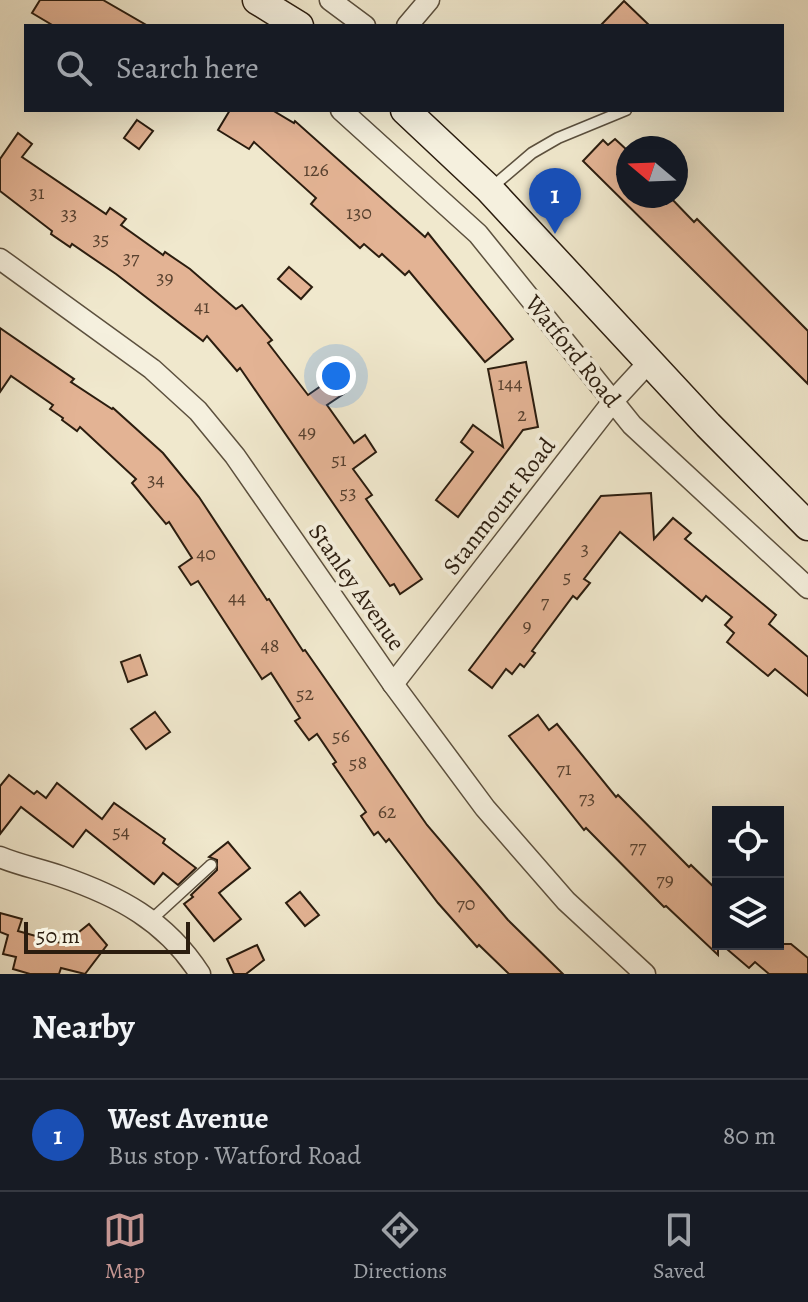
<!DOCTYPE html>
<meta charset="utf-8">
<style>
:root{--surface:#171b24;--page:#20242c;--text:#f1f3f6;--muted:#9ea1a6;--line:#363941;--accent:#c59692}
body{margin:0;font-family:Alegreya,serif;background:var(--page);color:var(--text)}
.controls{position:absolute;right:24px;bottom:24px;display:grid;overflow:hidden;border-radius:0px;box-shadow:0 8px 32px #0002}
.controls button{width:72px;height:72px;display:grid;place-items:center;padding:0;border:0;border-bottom:2px solid var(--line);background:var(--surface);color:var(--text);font:40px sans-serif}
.compass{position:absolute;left:616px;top:136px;width:72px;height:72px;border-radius:50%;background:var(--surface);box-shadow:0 8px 32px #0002;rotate:289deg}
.scale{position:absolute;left:24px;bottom:20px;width:166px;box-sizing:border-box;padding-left:8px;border:4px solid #2b1d0f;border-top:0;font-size:22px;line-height:28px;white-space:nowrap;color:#2b1d0f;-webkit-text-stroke:6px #f5f0de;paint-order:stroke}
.you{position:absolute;left:336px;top:376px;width:28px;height:28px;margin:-20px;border:6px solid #fff;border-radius:50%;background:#1a73e8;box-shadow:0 0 0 12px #1a73e833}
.badge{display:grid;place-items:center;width:52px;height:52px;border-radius:50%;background:var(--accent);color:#fff;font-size:26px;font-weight:700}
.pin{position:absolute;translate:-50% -66px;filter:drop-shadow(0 2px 4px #0008)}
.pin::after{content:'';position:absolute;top:42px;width:28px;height:24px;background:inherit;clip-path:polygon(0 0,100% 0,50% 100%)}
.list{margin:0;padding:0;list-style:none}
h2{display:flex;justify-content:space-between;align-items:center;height:104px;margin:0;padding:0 32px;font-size:34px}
h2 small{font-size:26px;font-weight:400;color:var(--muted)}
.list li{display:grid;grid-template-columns:52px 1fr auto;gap:24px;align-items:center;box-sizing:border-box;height:112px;padding:0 32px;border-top:2px solid var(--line)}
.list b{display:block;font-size:30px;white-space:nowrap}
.list p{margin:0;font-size:26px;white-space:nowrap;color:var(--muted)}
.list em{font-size:26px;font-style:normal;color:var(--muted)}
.icon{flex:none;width:44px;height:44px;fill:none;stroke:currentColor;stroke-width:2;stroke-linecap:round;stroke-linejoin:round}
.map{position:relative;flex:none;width:808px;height:974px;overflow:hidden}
.search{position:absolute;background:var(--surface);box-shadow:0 8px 32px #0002;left:24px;right:24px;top:24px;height:88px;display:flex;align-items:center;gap:20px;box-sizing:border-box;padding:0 28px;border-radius:0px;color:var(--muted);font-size:30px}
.sheet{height:216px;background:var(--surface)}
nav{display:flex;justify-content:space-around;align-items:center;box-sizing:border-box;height:112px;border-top:2px solid var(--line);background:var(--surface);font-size:22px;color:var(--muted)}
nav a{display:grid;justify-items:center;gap:4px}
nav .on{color:var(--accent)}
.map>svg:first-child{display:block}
.building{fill:#e3b394;stroke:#2b1d0f;stroke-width:2}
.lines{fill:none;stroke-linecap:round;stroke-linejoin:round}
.lane-casing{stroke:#5c503e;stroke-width:13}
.street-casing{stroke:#5c503e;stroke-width:23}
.secondary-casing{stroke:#2b1d0f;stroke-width:31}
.lane{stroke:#f5f0de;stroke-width:10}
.street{stroke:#f5f0de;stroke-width:20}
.secondary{stroke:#f5f0de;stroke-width:28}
.labels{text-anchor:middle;stroke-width:8;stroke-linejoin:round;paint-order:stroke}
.number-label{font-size:20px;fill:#594230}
.street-label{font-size:24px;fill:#2b1d0f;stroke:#f5f0de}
</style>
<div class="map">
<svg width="808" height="974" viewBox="0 0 808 974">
<rect width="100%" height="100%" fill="#f0e8cd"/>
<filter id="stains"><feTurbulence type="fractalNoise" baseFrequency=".0025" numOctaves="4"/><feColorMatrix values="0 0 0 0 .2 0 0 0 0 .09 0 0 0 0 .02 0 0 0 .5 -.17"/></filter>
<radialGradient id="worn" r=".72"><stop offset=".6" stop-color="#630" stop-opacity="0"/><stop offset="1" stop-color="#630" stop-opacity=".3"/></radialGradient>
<g class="building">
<polygon points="40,0 103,0 148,26 54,26 32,13"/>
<polygon points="624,1 650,26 600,26"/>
<polygon points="230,110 272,110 294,123 295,121 425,237 428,233 513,339 485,362 409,271 405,275 382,254 379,257 364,244 360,248 311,204 316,198 254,142 249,149 218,130"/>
<polygon points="137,120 153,131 139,149 124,138"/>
<polygon points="18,133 32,144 22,157 106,214 110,208 126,219 121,225 163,255 165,252 190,269 236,309 242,305 272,340 268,343 308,395 334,377 345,393 327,405 354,443 365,435 376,452 353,469 372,495 366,499 422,579 400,594 394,584 390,586 240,368 237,371 207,336 203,341 116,274 72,244 70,247 51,234 52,231 0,191 0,159"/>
<polygon points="615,139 628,151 628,196 669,196 694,222 697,219 808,331 808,384 583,161 603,140 608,145"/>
<polygon points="289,267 312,287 301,299 278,279"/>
<polygon points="0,328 74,379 71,382 112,409 113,408 163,453 199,497 267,600 269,599 303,651 305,650 427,825 508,920 563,974 509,974 479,945 477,947 438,903 389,839 386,842 378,832 374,835 361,816 366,812 333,764 336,762 317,734 309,740 295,721 300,718 271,673 262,679 198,581 191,585 179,567 192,558 169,522 166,524 132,483 136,479 80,427 77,431 62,420 63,418 50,409 53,405 11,376 0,392"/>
<polygon points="526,362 538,427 523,430 458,517 436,500 473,452 461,442 473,425 503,447 488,369"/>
<polygon points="651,493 654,539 673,518 691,533 685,539 776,615 769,624 808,657 808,696 775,669 768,676 727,642 734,633 725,625 732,617 706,596 702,601 620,532 584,579 590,583 577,599 573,596 532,651 535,653 524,667 520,664 512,674 506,669 492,688 469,670 601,496"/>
<polygon points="140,655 147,675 128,682 121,662"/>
<polygon points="155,712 170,732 146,749 131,729"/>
<polygon points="538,715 549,730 557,724 616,797 618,795 689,867 691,865 718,891 718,955 666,906 664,907 586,828 584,830 509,736"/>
<polygon points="9,775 34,794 37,791 46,798 57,783 102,819 114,803 165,839 163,843 196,868 178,885 163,873 154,884 86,830 73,847 21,807 0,834 0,786"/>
<polygon points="228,842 250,868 219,893 241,919 214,941 184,904 193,897 191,895 217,870 217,860 209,857"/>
<polygon points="300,892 319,915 305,926 286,903"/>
<polygon points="0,913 22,919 18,931 64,944 89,924 107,945 85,974 61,968 59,974 30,974 13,969 16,957 3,954 8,935 0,932"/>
<polygon points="721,944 791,944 808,958 808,974 769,974 755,962 749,968"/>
<polygon points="257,945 264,960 246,974 234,974 227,959"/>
</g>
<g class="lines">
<g class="lane-casing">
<g id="lane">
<polyline points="491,188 532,153 558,138 626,110"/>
<polyline points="151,920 211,865"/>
</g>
</g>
<g class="street-casing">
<g id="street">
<polyline points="330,0 365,26"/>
<polyline points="407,26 429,0"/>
<polyline points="341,110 478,234 632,425 808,588"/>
<polyline points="0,259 152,369 198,411 235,456 393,684 485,808 566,901 645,974"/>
<polyline points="393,684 614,400 649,362"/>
<path d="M0,857C19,865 40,869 60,876C119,896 166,921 200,974"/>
</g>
</g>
<g class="secondary-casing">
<g id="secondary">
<polyline points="257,0 299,26"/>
<polyline points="405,110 489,189 708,425 808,526"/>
</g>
</g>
<use href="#lane" class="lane"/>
<use href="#street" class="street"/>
<use href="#secondary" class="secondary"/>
</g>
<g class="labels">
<g class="number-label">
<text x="316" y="176">126</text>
<text x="37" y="199">31</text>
<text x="359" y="219">130</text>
<text x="69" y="220">33</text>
<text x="101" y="245">35</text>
<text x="131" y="264">37</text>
<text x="165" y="284">39</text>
<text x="202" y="313">41</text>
<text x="510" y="390">144</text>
<text x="522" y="421">2</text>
<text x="307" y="438">49</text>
<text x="339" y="466">51</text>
<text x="156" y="486">34</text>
<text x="348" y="499">53</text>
<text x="585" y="555">3</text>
<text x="206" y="560">40</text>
<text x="567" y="583">5</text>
<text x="237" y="604">44</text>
<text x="545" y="608">7</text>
<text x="527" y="632">9</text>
<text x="270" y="652">48</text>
<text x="305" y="700">52</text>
<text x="341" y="742">56</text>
<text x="358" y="769">58</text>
<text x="564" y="775">71</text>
<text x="587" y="804">73</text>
<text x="387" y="818">62</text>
<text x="121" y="838">54</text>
<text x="638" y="853">77</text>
<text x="665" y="886">79</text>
<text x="466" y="910">70</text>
</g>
<g class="street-label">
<text transform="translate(573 351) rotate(51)" y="8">Watford Road</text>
<text transform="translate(499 506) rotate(-52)" y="8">Stanmount Road</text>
<text transform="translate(357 587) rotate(55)" y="8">Stanley Avenue</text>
</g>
</g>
<rect width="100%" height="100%" filter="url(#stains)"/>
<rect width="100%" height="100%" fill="url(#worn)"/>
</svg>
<div class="controls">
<button><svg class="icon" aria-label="locate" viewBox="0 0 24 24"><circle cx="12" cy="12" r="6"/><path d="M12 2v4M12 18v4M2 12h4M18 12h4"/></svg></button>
<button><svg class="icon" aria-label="layers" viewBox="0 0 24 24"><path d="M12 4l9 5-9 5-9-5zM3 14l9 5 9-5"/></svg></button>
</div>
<svg class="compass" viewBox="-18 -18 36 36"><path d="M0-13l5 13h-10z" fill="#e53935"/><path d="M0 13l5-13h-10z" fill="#9ea1a6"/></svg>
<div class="scale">50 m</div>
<div class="you"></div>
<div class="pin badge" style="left:555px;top:234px;background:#1a4fb4">1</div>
<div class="search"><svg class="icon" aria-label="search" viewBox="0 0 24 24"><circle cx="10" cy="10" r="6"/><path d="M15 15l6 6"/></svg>Search here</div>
</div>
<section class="sheet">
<h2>Nearby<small></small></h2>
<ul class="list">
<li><span class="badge" style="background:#1a4fb4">1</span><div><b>West Avenue</b><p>Bus stop · Watford Road</p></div><em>80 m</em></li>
</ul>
</section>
<nav>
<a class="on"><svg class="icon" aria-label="map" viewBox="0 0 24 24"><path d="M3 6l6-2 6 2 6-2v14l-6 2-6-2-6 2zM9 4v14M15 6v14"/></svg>Map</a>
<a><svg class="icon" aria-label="directions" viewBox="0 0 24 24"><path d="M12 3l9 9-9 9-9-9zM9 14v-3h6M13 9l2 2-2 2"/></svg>Directions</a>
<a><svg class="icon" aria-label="saved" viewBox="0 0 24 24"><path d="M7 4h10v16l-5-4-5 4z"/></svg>Saved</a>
</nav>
